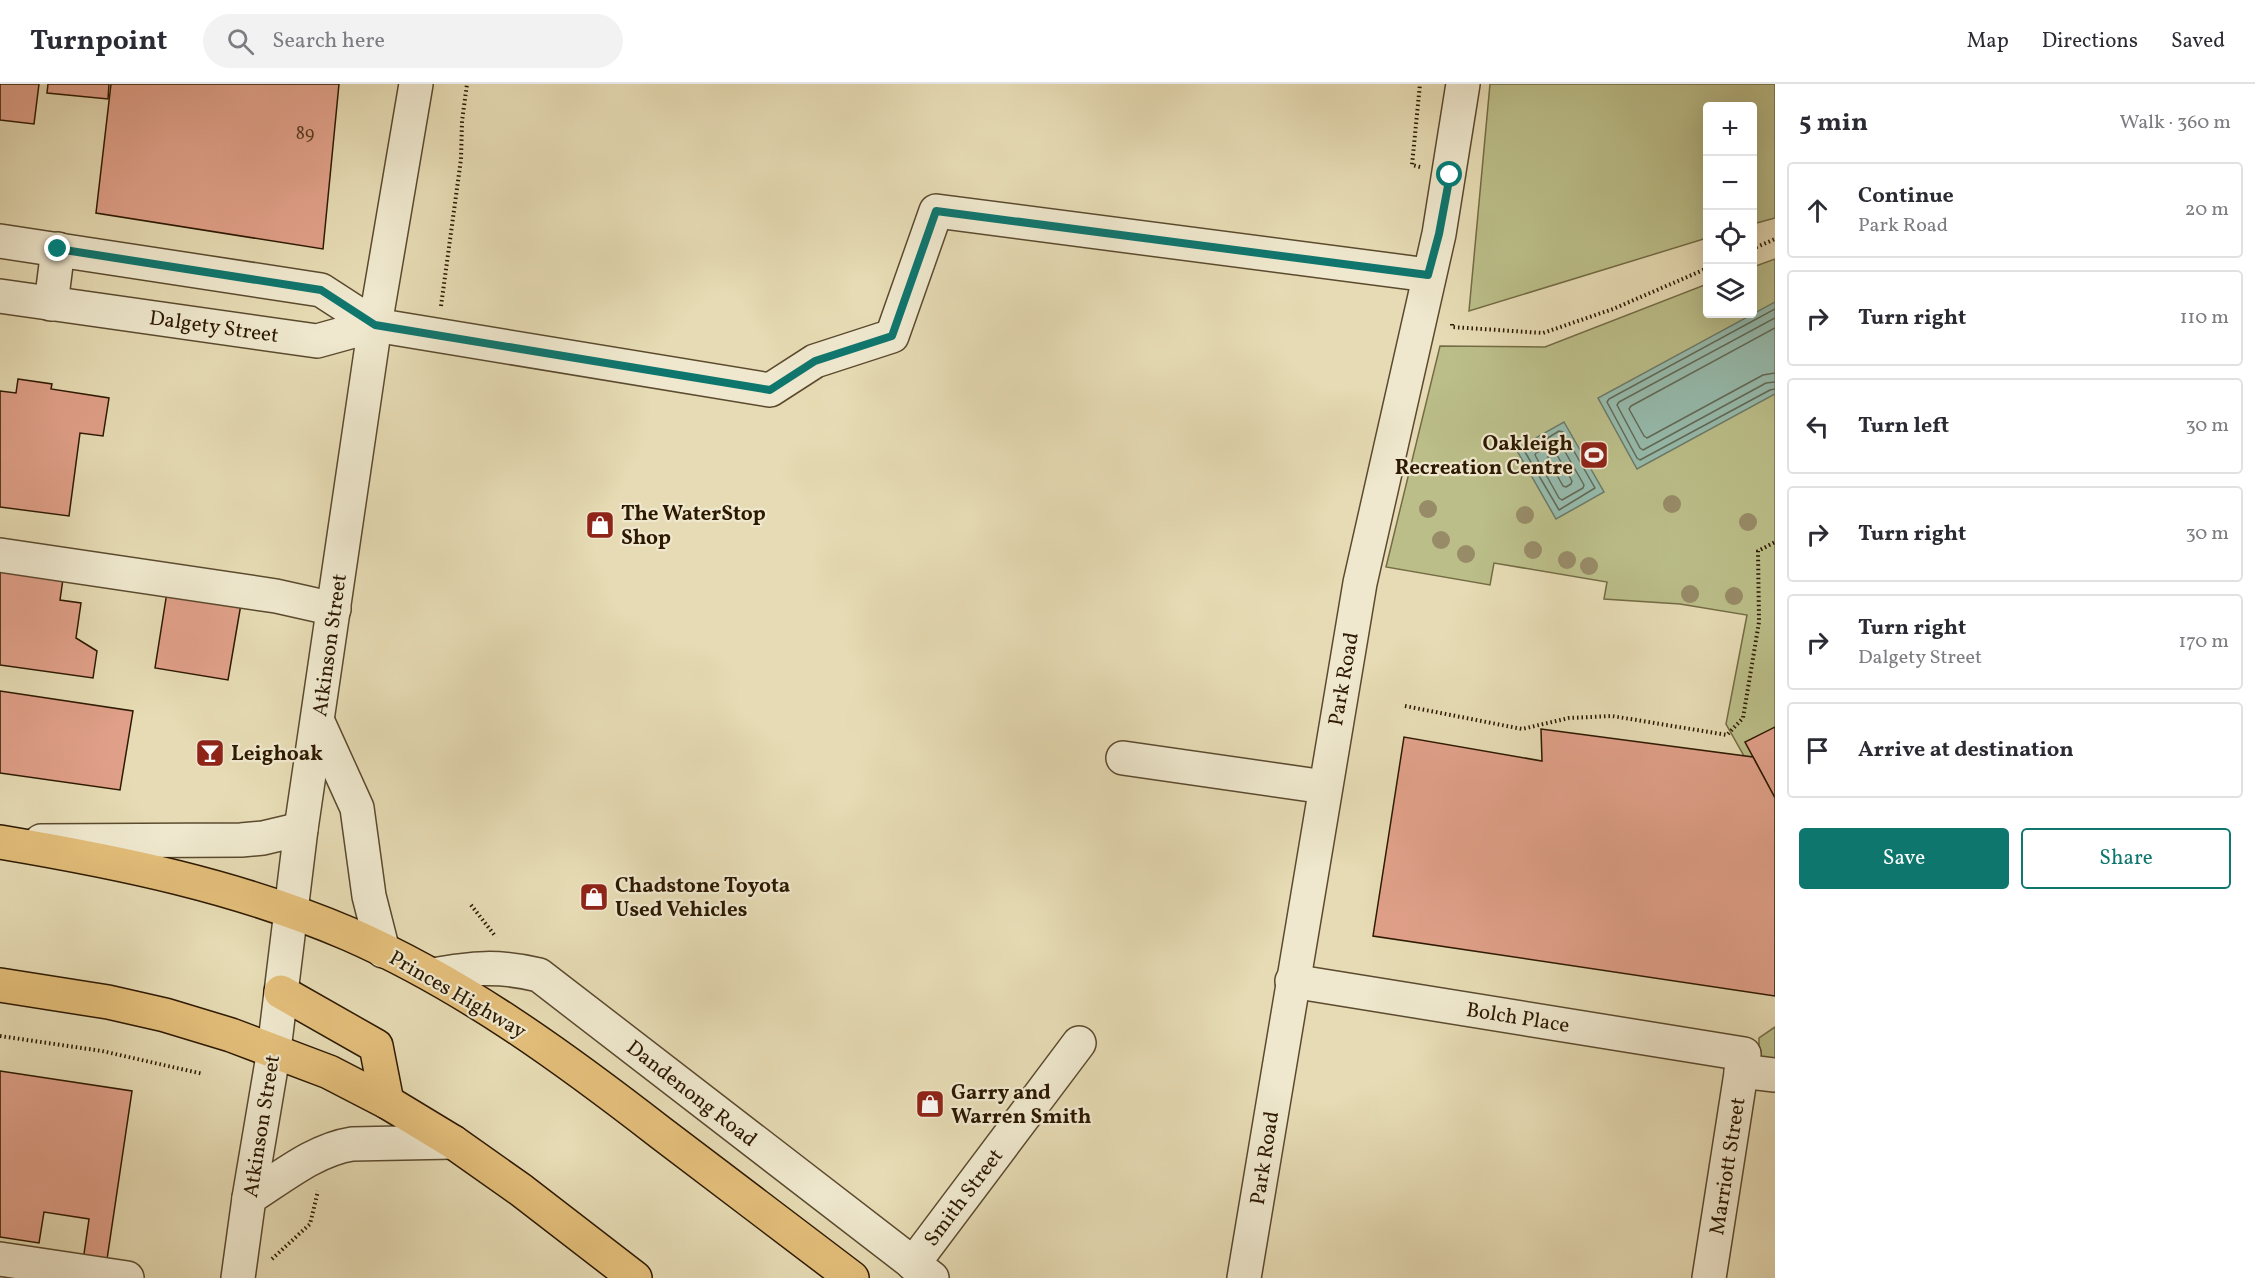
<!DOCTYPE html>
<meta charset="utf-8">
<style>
:root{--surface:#fff;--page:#f2f2f3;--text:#2b2b33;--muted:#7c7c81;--line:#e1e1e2;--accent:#0f766e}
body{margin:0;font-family:Vollkorn,serif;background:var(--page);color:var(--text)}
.controls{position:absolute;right:18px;top:18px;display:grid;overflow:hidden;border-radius:6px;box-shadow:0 6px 24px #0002}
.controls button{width:54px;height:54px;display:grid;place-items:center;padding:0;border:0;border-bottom:2px solid var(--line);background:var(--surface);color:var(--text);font:30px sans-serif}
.stop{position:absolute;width:18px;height:18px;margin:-14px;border:4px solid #0f766e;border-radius:50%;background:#fff}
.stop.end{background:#0f766e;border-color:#fff;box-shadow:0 2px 6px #0008}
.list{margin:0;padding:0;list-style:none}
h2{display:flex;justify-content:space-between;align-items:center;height:78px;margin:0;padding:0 24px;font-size:26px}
h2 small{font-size:20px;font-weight:400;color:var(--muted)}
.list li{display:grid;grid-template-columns:39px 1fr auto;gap:18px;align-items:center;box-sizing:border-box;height:96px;margin:0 12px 12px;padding:0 12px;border:2px solid var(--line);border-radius:6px}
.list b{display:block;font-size:22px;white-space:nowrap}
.list p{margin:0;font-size:20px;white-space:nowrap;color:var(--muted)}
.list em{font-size:20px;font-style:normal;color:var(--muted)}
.actions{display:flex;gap:12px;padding:18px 24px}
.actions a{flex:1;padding:14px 0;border:2px solid var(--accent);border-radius:6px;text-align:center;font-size:21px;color:var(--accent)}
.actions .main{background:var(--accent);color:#fff}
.icon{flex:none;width:33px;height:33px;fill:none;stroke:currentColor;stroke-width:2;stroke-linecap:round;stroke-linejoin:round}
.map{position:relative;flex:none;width:1775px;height:1194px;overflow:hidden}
header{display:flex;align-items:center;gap:36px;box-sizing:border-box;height:84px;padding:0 30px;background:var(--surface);border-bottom:2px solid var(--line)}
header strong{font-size:28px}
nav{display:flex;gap:33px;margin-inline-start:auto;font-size:21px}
.search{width:420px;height:54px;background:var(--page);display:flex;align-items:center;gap:15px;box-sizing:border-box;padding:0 21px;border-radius:33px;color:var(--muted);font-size:22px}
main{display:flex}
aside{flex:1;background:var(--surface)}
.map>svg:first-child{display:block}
.green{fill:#bbbe89;stroke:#746c45;stroke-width:1.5}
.water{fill:#96bbad;stroke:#6c7a68;stroke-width:1.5}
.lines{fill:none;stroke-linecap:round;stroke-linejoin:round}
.shore{stroke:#626a57;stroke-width:1.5}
.building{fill:#e0a089;stroke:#2d1901;stroke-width:1.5}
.minor-casing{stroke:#5b4a2e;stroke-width:36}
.highway-casing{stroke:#2d1901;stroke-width:36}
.path{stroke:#2d1901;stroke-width:4;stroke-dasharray:1.5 3;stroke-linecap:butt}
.minor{stroke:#efe8ce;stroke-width:33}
.highway{stroke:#e3be7a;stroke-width:33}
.tree{fill:#988c68}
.route{stroke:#0f766e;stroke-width:8}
.labels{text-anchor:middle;stroke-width:4.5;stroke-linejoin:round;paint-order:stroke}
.number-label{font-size:18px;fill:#5a3b23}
.street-label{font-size:21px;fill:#2d1901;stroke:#efe8ce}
.poi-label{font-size:21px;font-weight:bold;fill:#2d1901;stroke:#efe8ce;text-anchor:start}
</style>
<header>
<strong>Turnpoint</strong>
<div class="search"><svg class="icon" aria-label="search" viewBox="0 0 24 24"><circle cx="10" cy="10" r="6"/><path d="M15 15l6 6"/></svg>Search here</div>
<nav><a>Map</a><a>Directions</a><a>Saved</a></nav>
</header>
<main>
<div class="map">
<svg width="1775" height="1194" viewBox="0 0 1775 1194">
<rect width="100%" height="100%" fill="#e6dbb4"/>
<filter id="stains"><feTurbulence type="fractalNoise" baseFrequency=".00333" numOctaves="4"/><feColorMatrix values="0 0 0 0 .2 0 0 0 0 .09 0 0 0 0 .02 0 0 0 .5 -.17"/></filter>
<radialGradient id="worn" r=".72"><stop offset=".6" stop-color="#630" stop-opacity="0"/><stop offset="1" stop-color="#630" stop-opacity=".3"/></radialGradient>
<g class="green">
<polygon points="1490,0 1775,0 1775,134 1753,140 1752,22 1708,22 1707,154 1469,227"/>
<polygon points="1775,175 1775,727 1726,640 1747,531 1680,520 1604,515 1607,498 1494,479 1490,501 1386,483 1440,262 1545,263 1707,200 1708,230 1752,230 1753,183"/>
<polygon points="1775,943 1775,979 1759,977 1759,954"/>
</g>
<g class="water">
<polygon points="1775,218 1775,310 1637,385 1598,314"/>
<polygon points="1564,338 1604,408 1556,435 1516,365"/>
</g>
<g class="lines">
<g class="shore">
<polyline points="1775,225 1609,315 1607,318 1637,374 1640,376 1770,306 1775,305"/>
<polyline points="1775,234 1619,318 1617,321 1640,364 1643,366 1766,299 1775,298"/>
<polyline points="1775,244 1631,322 1629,325 1644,352 1647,354 1763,291 1775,289"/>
<polygon points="1559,347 1563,348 1595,404 1559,426 1525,368"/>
<polygon points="1557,357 1560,359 1584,401 1583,404 1562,416 1559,414 1535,371 1536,369"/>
<polygon points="1554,369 1557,371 1572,397 1571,400 1566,403 1563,402 1548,375 1548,372"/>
</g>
</g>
<g class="building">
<polygon points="0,0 39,0 34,40 0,36"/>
<polygon points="48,0 109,0 108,15 47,9"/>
<polygon points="111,0 339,0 323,165 96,129"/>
<polygon points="18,295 52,300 51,305 109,314 103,352 80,349 69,432 0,423 0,307 16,309"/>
<polygon points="0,479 64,488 60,516 81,519 76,554 97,567 93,594 0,581"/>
<polygon points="167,508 241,520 228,596 155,584"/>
<polygon points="0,607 133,627 120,706 0,689"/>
<polygon points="1775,643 1775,714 1745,658"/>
<polygon points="1541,645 1753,673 1775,714 1775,912 1373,852 1404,653 1542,677"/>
<polygon points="0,987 132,1007 106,1182 83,1177 89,1135 44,1128 39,1159 0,1153"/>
</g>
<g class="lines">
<g class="minor-casing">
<g id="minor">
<polyline points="0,157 321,206 375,241 770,306 815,277 892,252 936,127 1428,191"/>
<polyline points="0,212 317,257 375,241"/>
<polyline points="51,220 58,165"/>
<polyline points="0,471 276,512 334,525"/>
<polyline points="318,638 357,724 369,812 383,867"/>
<polyline points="1123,674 1325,703"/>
<polyline points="41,757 241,756 263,754 301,745"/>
<path d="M432,891C471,884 499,881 539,891L932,1194"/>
<polyline points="1292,897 1744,970 1709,1194"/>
<polyline points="1741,987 1775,991"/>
<path d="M249,1114C281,1094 314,1066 352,1060L453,1058"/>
<polyline points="0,1175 127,1194"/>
<polyline points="913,1180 1079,959"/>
<polyline points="238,1194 249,1114 274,966 301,745 375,241 416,0"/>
<polyline points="1244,1194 1360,499 1439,150 1463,0"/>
</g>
</g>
<g class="highway-casing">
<g id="highway">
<path d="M0,758C119,778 237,802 349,850C463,900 563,973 661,1049C725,1097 788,1146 852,1194"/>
<polyline points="0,901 108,918 165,931 231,951 329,988 387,1018 453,1058 521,1106 635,1194"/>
<polyline points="281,908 376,962 387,1018"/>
</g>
</g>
<g class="path">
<polyline points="1420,83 1412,81 1420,0"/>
<polyline points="1752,165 1775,155"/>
<polyline points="441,222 461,75 462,37 467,0"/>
<polyline points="1452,240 1452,243 1543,249 1613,225 1708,184"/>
<polyline points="1405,622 1522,645 1569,634 1612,632 1727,651 1743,634 1759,538 1758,467 1775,458"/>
<polyline points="471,821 496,853"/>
<polyline points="0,952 102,967 203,990"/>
<polyline points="272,1175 310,1140 318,1107"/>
</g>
<use href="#minor" class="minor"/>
<use href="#highway" class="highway"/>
</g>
<g class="tree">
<circle cx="1672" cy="420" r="9"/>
<circle cx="1428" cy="425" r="9"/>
<circle cx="1525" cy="431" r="9"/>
<circle cx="1748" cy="438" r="9"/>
<circle cx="1441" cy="456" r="9"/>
<circle cx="1533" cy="466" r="9"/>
<circle cx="1466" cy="470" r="9"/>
<circle cx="1567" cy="476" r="9"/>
<circle cx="1589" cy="482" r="9"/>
<circle cx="1690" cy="510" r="9"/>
<circle cx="1734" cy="512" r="9"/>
</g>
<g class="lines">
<polyline class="route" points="58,165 321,206 375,241 770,306 815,277 892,252 936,127 1428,191 1439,150 1450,91"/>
</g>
<defs>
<g id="stadium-square" transform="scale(1.5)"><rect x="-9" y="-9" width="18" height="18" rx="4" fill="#8f2418" stroke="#efe8ce"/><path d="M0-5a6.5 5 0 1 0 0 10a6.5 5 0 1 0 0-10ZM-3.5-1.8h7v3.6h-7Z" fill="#fff"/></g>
<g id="shop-square" transform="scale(1.5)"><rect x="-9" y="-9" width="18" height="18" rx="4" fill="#8f2418" stroke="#efe8ce"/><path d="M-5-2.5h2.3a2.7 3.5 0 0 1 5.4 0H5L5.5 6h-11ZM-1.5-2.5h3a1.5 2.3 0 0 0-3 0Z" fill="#fff"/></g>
<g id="bar-square" transform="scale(1.5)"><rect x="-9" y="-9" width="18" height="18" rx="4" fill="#8f2418" stroke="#efe8ce"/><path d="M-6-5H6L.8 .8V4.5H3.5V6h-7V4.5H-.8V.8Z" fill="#fff"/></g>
</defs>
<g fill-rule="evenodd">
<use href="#stadium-square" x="1594" y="371"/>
<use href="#shop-square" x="600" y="441"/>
<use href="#bar-square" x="210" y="669"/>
<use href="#shop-square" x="594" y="813"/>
<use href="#shop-square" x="930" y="1020"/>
</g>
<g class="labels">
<g class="number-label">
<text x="305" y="55">89</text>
</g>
<g class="street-label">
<text transform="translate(214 242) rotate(8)" y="7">Dalgety Street</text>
<text transform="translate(329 561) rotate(-82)" y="7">Atkinson Street</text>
<text transform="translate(1343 595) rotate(-80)" y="7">Park Road</text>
<text transform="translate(458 910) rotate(30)" y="7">Princes Highway</text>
<text transform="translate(1518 933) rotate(9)" y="7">Bolch Place</text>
<text transform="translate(692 1009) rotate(38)" y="7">Dandenong Road</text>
<text transform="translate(261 1042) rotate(-81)" y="7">Atkinson Street</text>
<text transform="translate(1264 1074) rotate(-81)" y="7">Park Road</text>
<text transform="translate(1727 1082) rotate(-81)" y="7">Marriott Street</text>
<text transform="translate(963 1113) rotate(-53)" y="7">Smith Street</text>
</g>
<g class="poi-label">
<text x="1573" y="366" text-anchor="end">Oakleigh<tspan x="1573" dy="24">Recreation Centre</tspan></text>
<text x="621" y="436">The WaterStop<tspan x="621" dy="24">Shop</tspan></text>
<text x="231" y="676">Leighoak</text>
<text x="615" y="808">Chadstone Toyota<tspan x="615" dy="24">Used Vehicles</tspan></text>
<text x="951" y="1015">Garry and<tspan x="951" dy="24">Warren Smith</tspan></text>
</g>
</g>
<rect width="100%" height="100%" filter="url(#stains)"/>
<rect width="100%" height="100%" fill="url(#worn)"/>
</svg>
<div class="controls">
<button>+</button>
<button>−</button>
<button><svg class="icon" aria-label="locate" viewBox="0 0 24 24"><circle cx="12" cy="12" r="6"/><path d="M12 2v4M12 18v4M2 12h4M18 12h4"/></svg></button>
<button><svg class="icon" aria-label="layers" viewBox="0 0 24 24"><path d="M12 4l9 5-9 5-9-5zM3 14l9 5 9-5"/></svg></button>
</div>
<div class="stop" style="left:1450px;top:91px"></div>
<div class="stop end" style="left:58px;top:165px"></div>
</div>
<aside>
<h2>5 min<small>Walk · 360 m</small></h2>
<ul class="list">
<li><svg class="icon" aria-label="ahead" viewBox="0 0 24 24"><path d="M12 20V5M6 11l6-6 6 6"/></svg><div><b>Continue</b><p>Park Road</p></div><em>20 m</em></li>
<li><svg class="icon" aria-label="right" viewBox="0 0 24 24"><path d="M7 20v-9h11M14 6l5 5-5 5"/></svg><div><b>Turn right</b></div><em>110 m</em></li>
<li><svg class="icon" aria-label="left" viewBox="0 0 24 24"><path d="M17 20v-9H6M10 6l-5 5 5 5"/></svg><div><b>Turn left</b></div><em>30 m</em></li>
<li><svg class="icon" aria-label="right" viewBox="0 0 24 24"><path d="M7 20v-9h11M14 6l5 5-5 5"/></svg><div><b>Turn right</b></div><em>30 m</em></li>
<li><svg class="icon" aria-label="right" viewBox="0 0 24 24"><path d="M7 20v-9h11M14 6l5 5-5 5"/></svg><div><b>Turn right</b><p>Dalgety Street</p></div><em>170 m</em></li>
<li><svg class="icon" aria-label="arrive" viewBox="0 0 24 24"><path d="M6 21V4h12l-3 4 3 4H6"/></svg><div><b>Arrive at destination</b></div></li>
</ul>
<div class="actions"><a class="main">Save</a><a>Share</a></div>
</aside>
</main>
